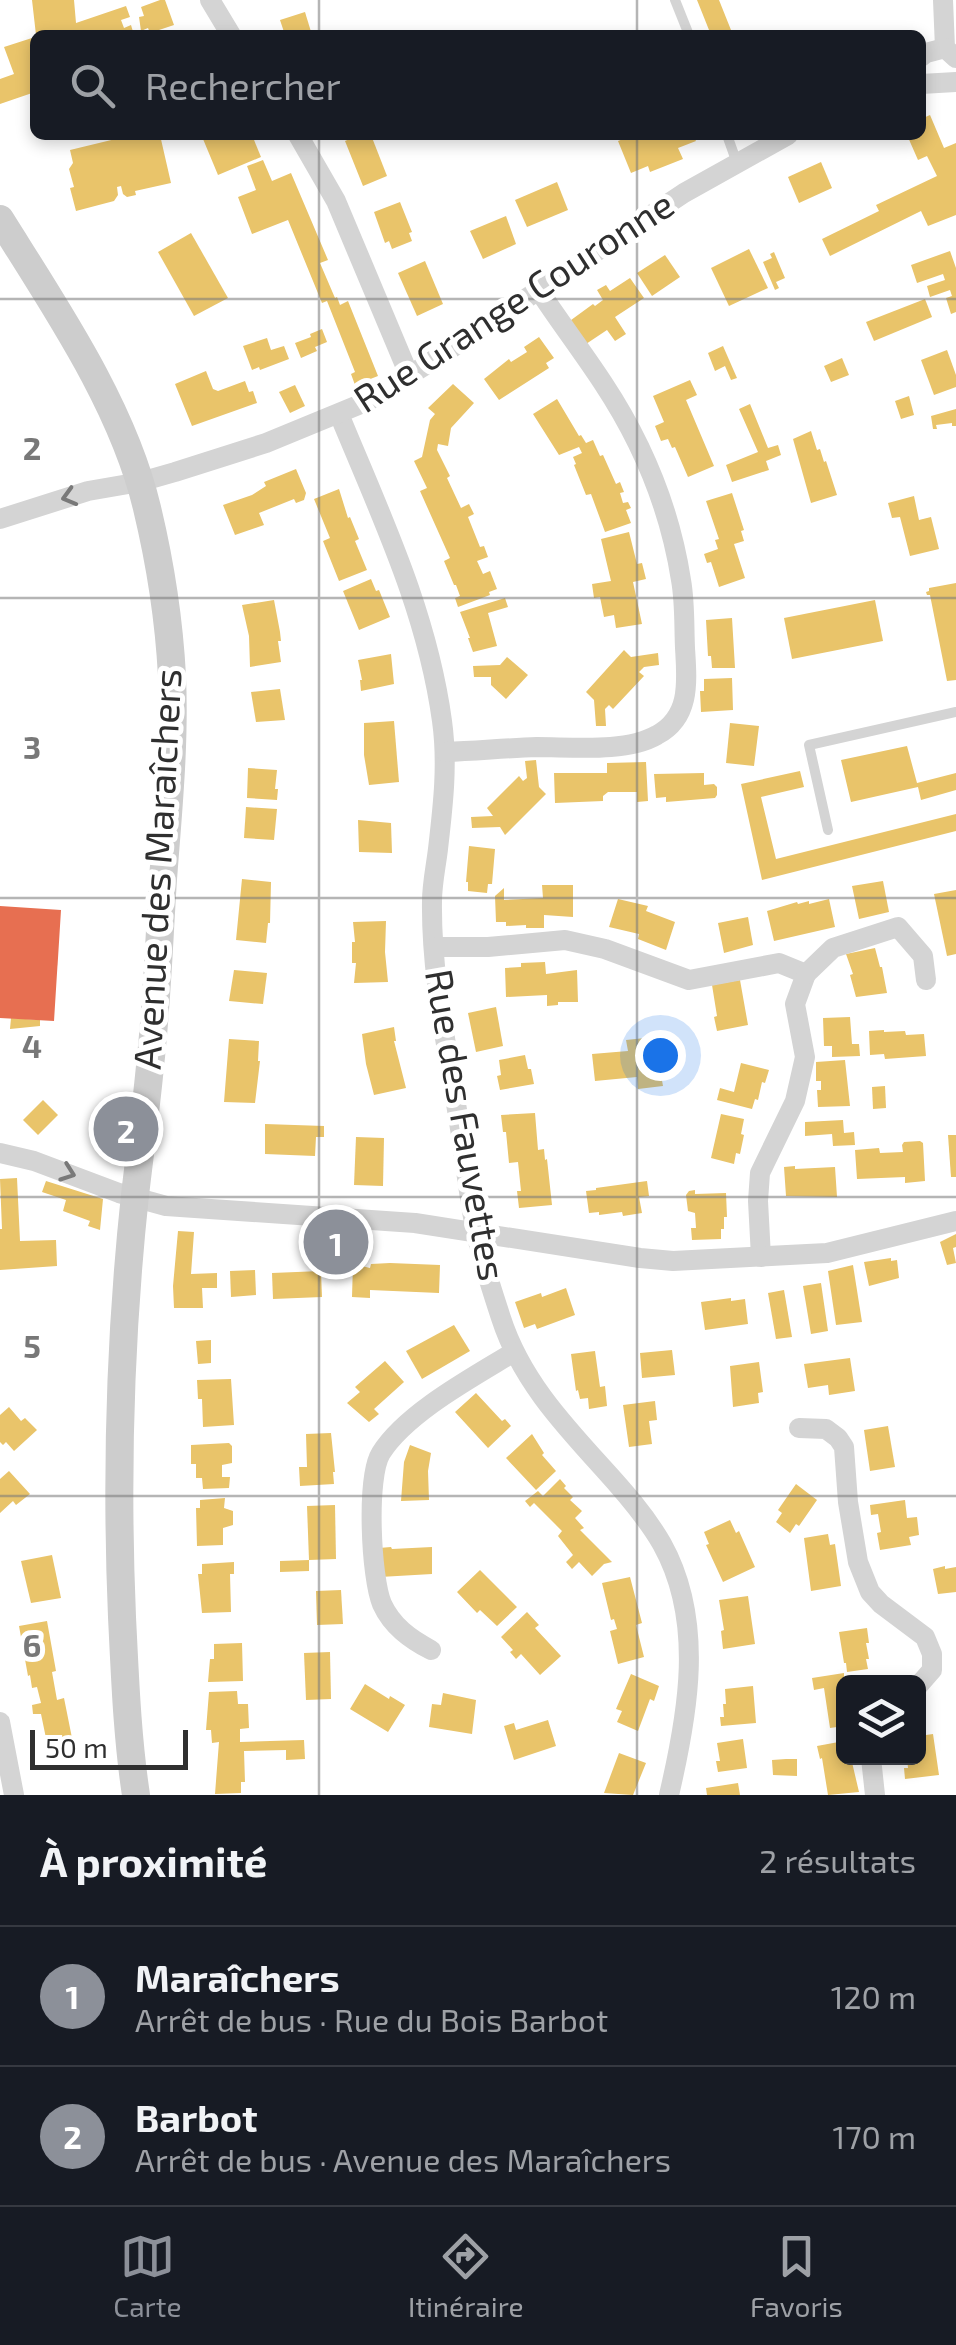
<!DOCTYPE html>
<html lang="fr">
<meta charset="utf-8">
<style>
:root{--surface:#171b24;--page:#242831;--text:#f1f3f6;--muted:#9ea1a6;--line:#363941;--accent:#8c9099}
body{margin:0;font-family:"Exo 2",sans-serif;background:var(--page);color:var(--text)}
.controls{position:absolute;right:30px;bottom:30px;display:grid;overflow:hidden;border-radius:15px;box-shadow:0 5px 15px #0003}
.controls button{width:90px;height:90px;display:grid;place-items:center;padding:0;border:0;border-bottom:2px solid var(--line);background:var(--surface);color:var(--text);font:50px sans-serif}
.scale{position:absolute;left:30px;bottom:25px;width:158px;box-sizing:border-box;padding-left:10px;border:5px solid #2f2f2f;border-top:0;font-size:28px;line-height:35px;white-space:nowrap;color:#2f2f2f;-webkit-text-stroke:8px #fff;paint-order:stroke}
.you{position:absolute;left:660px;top:1055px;width:35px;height:35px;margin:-25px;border:8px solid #fff;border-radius:50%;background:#1a73e8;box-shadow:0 0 0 15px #1a73e833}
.badge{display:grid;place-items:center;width:65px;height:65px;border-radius:50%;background:var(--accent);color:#fff;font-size:32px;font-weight:700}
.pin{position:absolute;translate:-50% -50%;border:5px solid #fff;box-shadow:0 2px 10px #0006}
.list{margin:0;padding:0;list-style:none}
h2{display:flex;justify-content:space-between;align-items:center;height:130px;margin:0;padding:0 40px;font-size:42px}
h2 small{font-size:32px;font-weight:400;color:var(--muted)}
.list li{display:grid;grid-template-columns:65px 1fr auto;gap:30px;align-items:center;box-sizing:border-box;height:140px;padding:0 40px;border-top:2px solid var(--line)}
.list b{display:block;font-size:38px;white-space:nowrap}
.list p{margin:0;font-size:32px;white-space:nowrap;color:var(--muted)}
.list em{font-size:32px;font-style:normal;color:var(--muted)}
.icon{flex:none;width:55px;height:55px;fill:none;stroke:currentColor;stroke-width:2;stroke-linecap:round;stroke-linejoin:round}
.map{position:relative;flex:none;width:956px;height:1795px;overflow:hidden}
.search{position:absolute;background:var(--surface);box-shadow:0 5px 15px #0003;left:30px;right:30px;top:30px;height:110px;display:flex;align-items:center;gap:25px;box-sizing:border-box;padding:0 35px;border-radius:15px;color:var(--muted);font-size:38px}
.sheet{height:410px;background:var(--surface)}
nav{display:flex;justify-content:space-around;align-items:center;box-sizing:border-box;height:140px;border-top:2px solid var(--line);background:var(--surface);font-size:28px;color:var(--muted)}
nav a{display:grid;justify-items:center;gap:5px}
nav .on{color:var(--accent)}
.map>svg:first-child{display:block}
.homes{fill:#e9c46a}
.shops{fill:#e76f51}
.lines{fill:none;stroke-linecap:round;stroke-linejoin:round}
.lane{stroke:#d4d4d4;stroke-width:10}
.street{stroke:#d4d4d4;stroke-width:20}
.secondary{stroke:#cdcdcd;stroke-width:28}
.oneway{stroke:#797979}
.grid{fill:none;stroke:#787878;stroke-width:2.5;stroke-opacity:0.55}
.labels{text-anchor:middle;stroke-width:10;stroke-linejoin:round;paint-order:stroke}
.street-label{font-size:38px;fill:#2f2f2f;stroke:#fff}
.grid-label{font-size:32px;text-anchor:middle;font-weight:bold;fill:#787878;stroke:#fff;stroke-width:10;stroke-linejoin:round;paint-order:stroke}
</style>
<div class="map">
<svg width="956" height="1795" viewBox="0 0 956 1795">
<rect width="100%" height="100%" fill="#fff"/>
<g class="homes">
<polygon points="32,0 74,0 76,23 126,6 130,17 121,20 124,28 131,25 134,35 36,35"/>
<polygon points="160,0 165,0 174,25 150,33 148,28 141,31 139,17 144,16 141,7"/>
<polygon points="697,0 719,0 733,35 711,35"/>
<polygon points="305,12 312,35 285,35 280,20"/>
<polygon points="35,37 35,92 0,104 0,79 14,74 4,47"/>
<polygon points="930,115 944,148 956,143 956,215 928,226 921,211 830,256 822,239 879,211 876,205 937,176 927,156 918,160 907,135 921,135 921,119"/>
<polygon points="132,135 160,135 171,183 135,191 136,195 127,197 123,194 121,186 117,187 118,195 114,201 76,211 70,188 74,187 69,169 73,163 70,150"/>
<polygon points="212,135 252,135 261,157 218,175 203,139"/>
<polygon points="359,135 371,135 387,176 363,186 345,141"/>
<polygon points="633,135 693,135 696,141 678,148 683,159 650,172 648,166 631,173 618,141"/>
<polygon points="263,160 272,181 291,173 328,260 320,263 335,298 337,297 340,305 348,301 378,376 355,385 351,374 355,372 327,301 322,303 288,220 252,234 238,197 256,190 247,166"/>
<polygon points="821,162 832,188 799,203 788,177"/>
<polygon points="557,182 568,210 527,227 515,200"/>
<polygon points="400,202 412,232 409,233 412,241 392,249 389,241 385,243 374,212"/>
<polygon points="506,216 516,244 483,259 470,231"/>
<polygon points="191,233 228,298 194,316 158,252"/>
<polygon points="749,249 768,288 729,306 711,268"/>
<polygon points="950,251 956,268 956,312 951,314 946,298 952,296 950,290 930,297 927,286 945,280 943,274 917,283 911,265"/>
<polygon points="774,252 785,278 776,282 779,288 775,290 763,262 772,258 770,254"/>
<polygon points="665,255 680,277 652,296 637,273"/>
<polygon points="425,261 443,304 417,316 398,273"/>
<polygon points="630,278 644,298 615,317 626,334 615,341 607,330 583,346 567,323 593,304 595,306 603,300 597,290 606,285 610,291"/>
<polygon points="925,299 932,317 874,341 866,322"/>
<polygon points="322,329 327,342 315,347 317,351 301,358 295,343 311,337 310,334"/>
<polygon points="539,337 554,358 546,363 549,368 499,400 484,379 509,359 511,362 527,352 524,347"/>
<polygon points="267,338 271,350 284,346 289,359 260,370 259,367 252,370 243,346"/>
<polygon points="723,346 737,378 731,380 725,366 715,371 708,353"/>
<polygon points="947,350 956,375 956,387 934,395 921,360"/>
<polygon points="842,358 849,375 831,382 824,366"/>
<polygon points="206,371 213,389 218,391 245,381 249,392 253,391 257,403 192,426 175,384"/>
<polygon points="690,380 697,395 686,400 714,466 688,477 675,447 672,448 668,439 661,441 655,426 664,422 653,396"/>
<polygon points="453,384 474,403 451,428 448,446 438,444 437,450 450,476 447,478 461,508 469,504 474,514 468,517 480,547 484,546 488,557 477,561 483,574 490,571 497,589 489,592 490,595 458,607 455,598 460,596 456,585 454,585 444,561 450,558 420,491 427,488 414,461 422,457 430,420 435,414 428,408"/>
<polygon points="295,385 305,406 290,413 279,392"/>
<polygon points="909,396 914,415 901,419 895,401"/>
<polygon points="557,399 579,436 581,435 586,443 593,440 600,456 603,455 616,484 620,482 624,492 620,493 623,503 628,502 631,508 626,510 631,523 605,532 591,494 586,495 574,465 576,464 573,457 582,453 579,447 559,455 533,414"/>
<polygon points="750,404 768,448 778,445 781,455 766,461 769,470 732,482 726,465 758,452 739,409"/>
<polygon points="956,409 956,426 952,426 952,423 936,425 937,429 933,429 931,416"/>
<polygon points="811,431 817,450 820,449 824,462 826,461 837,495 811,503 793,439"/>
<polygon points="296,469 306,493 304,500 296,503 294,499 259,513 264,525 235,535 223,505 252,495 266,486 264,482"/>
<polygon points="339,489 348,518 350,517 359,539 355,541 367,570 339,581 323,541 330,538 314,499"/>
<polygon points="732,493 744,530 741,531 744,541 734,544 745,578 719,587 711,562 707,563 704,554 718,549 715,540 719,539 706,501"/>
<polygon points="914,496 919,520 931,517 939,549 910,556 900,517 892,518 888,503"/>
<polygon points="629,532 637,564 642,563 646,579 633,582 642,624 616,628 614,615 604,617 600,597 594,598 592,584 611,581 601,539"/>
<polygon points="371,579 376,591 379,590 390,617 359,630 343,591"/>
<polygon points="956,583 956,680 947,681 930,595 927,595 926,592 929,591 929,588"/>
<polygon points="505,598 508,607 488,613 497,646 473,652 468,638 470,638 460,612"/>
<polygon points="274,600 280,632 281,641 278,641 281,662 250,667 249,636 242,605"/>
<polygon points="875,600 883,641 792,659 784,618"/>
<polygon points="732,618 735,668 712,668 711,656 708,656 706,620"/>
<polygon points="624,650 631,657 658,653 659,665 644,667 639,672 644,676 613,709 609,705 605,709 606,726 596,726 594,700 586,692"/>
<polygon points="391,654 394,684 361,691 360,680 362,680 358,660"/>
<polygon points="507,657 528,675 506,699 491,685 491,677 474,677 473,666 500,665"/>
<polygon points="732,678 733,710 701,712 700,691 704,691 704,679"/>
<polygon points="280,689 285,720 256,722 251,692"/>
<polygon points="394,721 399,782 369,785 364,755 364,723"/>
<polygon points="730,723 759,726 754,766 726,763"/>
<polygon points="907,746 917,783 956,773 956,790 921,800 918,787 851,802 841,760"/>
<polygon points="536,760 539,787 546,794 505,835 500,827 472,828 471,817 493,816 487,808 519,776 523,781 527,778 525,761"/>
<polygon points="646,762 648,801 637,802 637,792 608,792 603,796 603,801 555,803 554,773 607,773 607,763"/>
<polygon points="248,768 277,770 275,789 278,789 277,800 247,798"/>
<polygon points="800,771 804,787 761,797 776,859 956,814 956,831 762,880 741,784"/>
<polygon points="704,773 704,785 714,784 717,787 717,795 715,798 666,802 666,797 656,798 654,774"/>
<polygon points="246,807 277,809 274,840 244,838"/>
<polygon points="358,820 391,823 392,853 359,852"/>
<polygon points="469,846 495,849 492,884 488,884 487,893 468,891 468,882 466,882"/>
<polygon points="242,879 271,882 270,923 268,923 266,943 236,940"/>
<polygon points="883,881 889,912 859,919 852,886"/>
<polygon points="542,885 573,885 573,917 544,915 544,928 526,928 526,925 506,926 506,922 496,922 495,896 504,888 504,900 543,898"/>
<polygon points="956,890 956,954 947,956 934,894"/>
<polygon points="618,899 648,906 646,911 675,922 666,950 638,939 639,934 609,927"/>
<polygon points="829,899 835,927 774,941 767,911 797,902 798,904 809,901 809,904"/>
<polygon points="748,917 753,945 724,953 718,923"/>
<polygon points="386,921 385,952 388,982 354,983 356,963 352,963 352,942 355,942 353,922"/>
<polygon points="875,948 880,967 882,967 887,993 856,997 850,975 853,974 846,954"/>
<polygon points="545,962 546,974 577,970 578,1002 558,1002 558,1005 547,1006 547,995 506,997 505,968 521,967 521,963"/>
<polygon points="234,970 267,973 263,1004 229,1001"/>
<polygon points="740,980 748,1025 717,1031 714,1017 717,1016 712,985"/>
<polygon points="496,1007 503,1046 476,1052 468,1013"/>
<polygon points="850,1017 852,1044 859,1044 860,1056 832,1057 832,1046 824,1046 823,1018"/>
<polygon points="11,1018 40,1020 40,1026 10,1029"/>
<polygon points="394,1027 396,1041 394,1041 406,1088 374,1095 366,1064 362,1034"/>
<polygon points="884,1030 884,1032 905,1031 906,1035 924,1034 926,1056 885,1059 884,1054 870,1055 869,1031"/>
<polygon points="645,1038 649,1065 659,1064 663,1086 638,1089 637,1077 595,1081 592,1054 628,1051 626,1040"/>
<polygon points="229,1039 259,1041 258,1061 260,1061 255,1103 224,1102"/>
<polygon points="525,1055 528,1069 531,1069 534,1084 500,1090 497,1076 501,1075 499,1060"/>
<polygon points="845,1060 850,1106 818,1107 817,1090 821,1090 821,1081 816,1081 816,1062"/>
<polygon points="741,1063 769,1070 765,1083 762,1082 758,1100 755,1099 752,1109 717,1100 720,1088 734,1092"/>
<polygon points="885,1086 886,1108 873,1109 872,1087"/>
<polygon points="43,1100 58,1115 38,1135 23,1120"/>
<polygon points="535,1113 538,1150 544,1149 545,1160 547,1159 552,1205 519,1208 517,1191 521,1191 518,1162 509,1163 506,1132 503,1132 501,1115"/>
<polygon points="721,1114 744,1119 741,1134 744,1135 740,1154 736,1153 734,1164 711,1158"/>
<polygon points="843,1120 844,1133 854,1132 855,1145 833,1146 832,1134 805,1136 805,1122"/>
<polygon points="265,1124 324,1126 324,1137 316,1137 315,1156 265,1154"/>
<polygon points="948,1135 956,1135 956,1177 951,1177"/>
<polygon points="356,1137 384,1138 383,1186 354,1185"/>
<polygon points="920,1141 923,1143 925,1181 905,1183 905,1177 857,1179 855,1150 879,1148 880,1153 903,1152 902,1145 904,1142"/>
<polygon points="795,1166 795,1169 835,1167 837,1197 786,1196 784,1167"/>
<polygon points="17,1178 20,1241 56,1240 57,1266 0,1270 0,1229 2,1229 0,1179"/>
<polygon points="46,1181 103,1199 100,1230 88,1226 90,1221 63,1211 66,1200 42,1192"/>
<polygon points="647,1181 649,1196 639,1197 642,1213 623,1216 622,1212 599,1215 599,1212 589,1213 586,1191 596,1190 596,1188"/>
<polygon points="695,1190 695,1194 726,1193 727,1217 724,1217 724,1229 721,1229 721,1239 692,1240 691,1228 696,1228 695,1213 688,1211 686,1195 689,1191"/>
<polygon points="178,1231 194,1232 191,1274 217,1273 217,1288 202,1288 203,1308 174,1308 173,1286"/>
<polygon points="956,1234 956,1247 953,1248 956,1263 947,1265 940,1242"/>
<polygon points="891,1258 891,1261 897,1260 899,1278 869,1286 864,1262"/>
<polygon points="390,1263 440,1265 439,1293 370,1290 370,1298 352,1297 353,1264 370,1268 371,1264"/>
<polygon points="853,1265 862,1322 836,1325 828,1271"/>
<polygon points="255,1270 256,1295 231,1297 230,1271"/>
<polygon points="321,1271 322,1297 273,1299 272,1273"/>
<polygon points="821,1283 828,1331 811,1334 803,1286"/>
<polygon points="566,1288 575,1315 537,1329 535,1324 524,1328 515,1302 541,1293 542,1297"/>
<polygon points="784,1290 792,1337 776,1339 768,1293"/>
<polygon points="731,1298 731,1301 745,1299 748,1324 705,1330 701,1302"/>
<polygon points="454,1325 470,1351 422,1379 406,1351"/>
<polygon points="211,1340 211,1363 198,1364 196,1341"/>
<polygon points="672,1350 675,1375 642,1378 640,1353"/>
<polygon points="595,1351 600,1387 605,1386 607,1406 589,1409 588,1398 580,1399 578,1390 576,1391 571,1354"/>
<polygon points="850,1358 855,1391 829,1395 828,1385 808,1388 804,1364"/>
<polygon points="385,1361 404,1382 374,1409 379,1414 369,1422 347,1403 360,1392 355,1387"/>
<polygon points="759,1362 763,1392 758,1393 759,1403 733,1407 730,1366"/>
<polygon points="231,1379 234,1425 203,1427 202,1399 198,1399 197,1380"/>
<polygon points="476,1393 502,1421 505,1419 511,1426 488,1448 455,1412"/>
<polygon points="655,1401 657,1420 649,1421 652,1444 629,1447 623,1405"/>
<polygon points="9,1407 21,1421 25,1418 37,1430 14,1451 6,1442 3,1445 0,1442 0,1415"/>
<polygon points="888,1426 895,1467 870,1471 864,1430"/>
<polygon points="331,1433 335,1472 333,1472 334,1484 300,1486 299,1467 307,1467 306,1434"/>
<polygon points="532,1434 544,1453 542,1455 556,1471 536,1490 506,1458"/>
<polygon points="229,1443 232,1446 232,1463 222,1465 222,1477 230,1477 229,1488 203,1489 202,1478 196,1478 196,1464 191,1464 191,1445"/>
<polygon points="410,1445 431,1453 428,1471 429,1500 401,1501 404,1462"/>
<polygon points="9,1471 30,1494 16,1505 13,1501 0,1513 0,1479"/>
<polygon points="560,1479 566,1486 564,1488 573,1497 570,1500 582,1511 575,1518 584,1528 580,1530 612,1562 604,1564 592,1576 579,1562 572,1569 566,1562 573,1555 558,1536 562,1531 534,1503 530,1507 525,1501 538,1491 543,1496"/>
<polygon points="796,1484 817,1500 799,1526 796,1524 790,1533 776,1522 782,1513 778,1510"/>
<polygon points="225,1498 224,1508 233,1511 233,1525 223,1528 223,1545 197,1546 196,1508 200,1508 200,1500"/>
<polygon points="905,1500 907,1518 917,1517 919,1535 909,1537 911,1545 880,1550 877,1533 881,1532 878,1514 871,1515 870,1505"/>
<polygon points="335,1505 336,1559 309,1560 307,1506"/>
<polygon points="730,1520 736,1533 739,1531 755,1567 723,1582 706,1545 709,1544 704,1532"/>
<polygon points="828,1534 830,1545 835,1544 841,1586 811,1591 804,1538"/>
<polygon points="391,1547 392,1549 432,1547 432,1574 380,1577 379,1548"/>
<polygon points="52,1555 61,1598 31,1603 21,1561"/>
<polygon points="309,1560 309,1571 280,1572 280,1561"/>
<polygon points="234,1562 234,1574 230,1574 231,1612 202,1613 198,1574 202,1574 202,1564"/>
<polygon points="945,1566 945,1569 956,1567 956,1592 938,1594 933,1569"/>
<polygon points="480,1570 517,1607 497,1626 480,1610 477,1613 457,1592"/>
<polygon points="630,1577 642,1623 636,1625 644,1657 618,1664 610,1631 617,1629 614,1619 611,1620 602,1583"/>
<polygon points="341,1590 343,1624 317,1625 316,1591"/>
<polygon points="748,1596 755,1644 723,1649 721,1631 724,1630 719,1600"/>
<polygon points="527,1612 539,1625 535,1628 561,1656 540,1675 521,1654 516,1659 510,1652 513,1650 501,1637"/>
<polygon points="47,1621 56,1671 52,1672 57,1700 64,1698 72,1738 47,1743 41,1714 33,1714 32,1705 41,1703 37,1687 32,1688 30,1675 28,1676 19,1626"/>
<polygon points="867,1628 869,1643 866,1643 869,1659 866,1659 868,1669 847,1672 846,1663 844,1663 839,1632"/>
<polygon points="242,1643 243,1681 208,1682 210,1659 214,1659 214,1644"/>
<polygon points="330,1652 331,1699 306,1700 304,1653"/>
<polygon points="844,1673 844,1726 830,1728 824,1688 814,1690 812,1678"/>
<polygon points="631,1674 659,1686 654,1701 650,1699 638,1731 617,1722 622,1711 616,1709"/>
<polygon points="365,1684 389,1699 390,1696 405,1705 388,1732 350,1709"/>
<polygon points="753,1686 756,1723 721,1726 720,1717 724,1717 723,1704 726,1704 725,1689"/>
<polygon points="237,1691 238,1704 248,1704 249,1728 240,1729 240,1742 304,1740 305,1759 286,1760 286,1750 244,1751 245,1782 241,1782 241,1793 215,1794 219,1742 212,1743 211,1730 206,1730 209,1692"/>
<polygon points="443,1693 476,1700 472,1734 429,1727 432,1704 441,1705"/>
<polygon points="548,1720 556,1746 514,1760 504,1726 514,1723 516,1730"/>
<polygon points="933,1734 939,1775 905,1779 904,1768 908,1768 907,1758 919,1758 919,1736"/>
<polygon points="743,1739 747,1768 718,1772 716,1761 720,1761 717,1743"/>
<polygon points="844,1741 844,1758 851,1758 859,1792 828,1795 822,1758 820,1759 817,1746"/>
<polygon points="619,1753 646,1763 633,1795 604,1793"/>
<polygon points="786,1759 797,1759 797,1776 773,1775 772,1760"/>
<polygon points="738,1783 740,1795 707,1795 706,1788"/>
</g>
<polygon class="shops" points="0,906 61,910 54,1021 0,1018"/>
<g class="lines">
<g class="lane">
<polyline points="675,0 689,35"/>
<polyline points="727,135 737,163"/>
<polyline points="828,830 809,745 956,712"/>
</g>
<g class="street">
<polyline points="210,0 231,35"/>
<polyline points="943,0 945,48 956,58"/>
<polyline points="921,57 926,53 945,48"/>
<polyline points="921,84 956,82"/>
<polyline points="298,135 336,201 409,375"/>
<path d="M339,414C381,516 427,611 442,721C448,764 443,806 438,849C436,866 432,884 432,901C431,970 445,1036 456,1104C463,1143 467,1184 474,1223C480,1255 491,1287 501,1318C520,1377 560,1421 602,1467C623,1490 646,1516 662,1544C705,1621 688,1714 669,1795"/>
<polyline points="0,519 88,491 140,482 175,472 266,443 368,401 437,358 684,193 788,135"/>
<path d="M446,752C476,751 506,748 537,747C572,747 626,753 657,735C691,717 687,681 685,648C684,625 685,602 681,580C670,509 642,442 603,383C582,351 559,321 538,289"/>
<polyline points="435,947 488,947 565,940 605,949 689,980 779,963 806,974 795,1004 805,1057 795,1101 760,1173 758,1201 761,1257"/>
<polyline points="806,974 833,948 898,927 923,956 926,980"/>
<polyline points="0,1153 34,1161 119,1193 166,1206 415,1223 640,1258 673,1261 827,1253 956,1221"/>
<polyline points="799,1428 826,1429 838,1438 844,1447 848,1502 858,1562 870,1592 881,1604 925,1637 932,1654 932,1670 918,1686"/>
<path d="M431,1650C410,1639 392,1626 382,1604C371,1578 366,1477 381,1453C406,1413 473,1377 514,1352"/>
<polyline points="0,1722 14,1795"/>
<polyline points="871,1758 875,1795"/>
</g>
<path class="secondary" d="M0,219C55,307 123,406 147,508C160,562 169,620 172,676C175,744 168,812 163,879C159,941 157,1004 150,1066C146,1109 140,1152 135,1195C120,1335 116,1476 122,1617C125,1676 127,1736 136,1795"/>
</g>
<defs><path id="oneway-chevron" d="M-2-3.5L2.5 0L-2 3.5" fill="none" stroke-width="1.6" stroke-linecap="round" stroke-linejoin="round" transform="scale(2.5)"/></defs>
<g class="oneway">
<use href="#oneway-chevron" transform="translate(69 497) rotate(164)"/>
<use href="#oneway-chevron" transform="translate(68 1173) rotate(20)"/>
</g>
<path class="grid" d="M319,0V35M637,0V35M319,135V1795M637,135V1795M0,299H956M0,598H956M0,898H956M0,1197H956M0,1496H956"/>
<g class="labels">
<g class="street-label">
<text transform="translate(514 302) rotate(-33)" y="13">Rue Grange Couronne</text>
<text transform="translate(158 869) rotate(-87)" y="13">Avenue des Maraîchers</text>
<text transform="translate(465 1125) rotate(80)" y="13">Rue des Fauvettes</text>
</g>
</g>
<g class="grid-label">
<text x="32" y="460">2</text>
<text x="32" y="759">3</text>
<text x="32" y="1058">4</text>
<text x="32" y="1358">5</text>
<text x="32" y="1657">6</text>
</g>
</svg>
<div class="controls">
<button><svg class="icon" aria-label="layers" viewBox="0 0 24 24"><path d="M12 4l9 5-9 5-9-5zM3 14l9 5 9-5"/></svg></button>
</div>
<div class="scale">50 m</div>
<div class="you"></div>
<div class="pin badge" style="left:336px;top:1242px">1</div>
<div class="pin badge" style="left:126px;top:1129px">2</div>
<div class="search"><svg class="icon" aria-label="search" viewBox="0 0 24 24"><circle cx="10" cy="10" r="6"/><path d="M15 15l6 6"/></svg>Rechercher</div>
</div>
<section class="sheet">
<h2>À proximité<small>2 résultats</small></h2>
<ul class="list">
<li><span class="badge">1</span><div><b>Maraîchers</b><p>Arrêt de bus · Rue du Bois Barbot</p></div><em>120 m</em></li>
<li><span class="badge">2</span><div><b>Barbot</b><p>Arrêt de bus · Avenue des Maraîchers</p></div><em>170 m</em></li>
</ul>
</section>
<nav>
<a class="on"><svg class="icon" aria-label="map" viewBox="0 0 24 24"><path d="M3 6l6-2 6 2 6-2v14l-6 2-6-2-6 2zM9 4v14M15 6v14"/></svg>Carte</a>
<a><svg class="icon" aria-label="directions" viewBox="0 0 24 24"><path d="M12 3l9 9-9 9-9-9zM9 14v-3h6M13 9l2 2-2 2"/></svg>Itinéraire</a>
<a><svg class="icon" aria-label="saved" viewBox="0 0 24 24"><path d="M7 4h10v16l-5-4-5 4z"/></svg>Favoris</a>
</nav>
